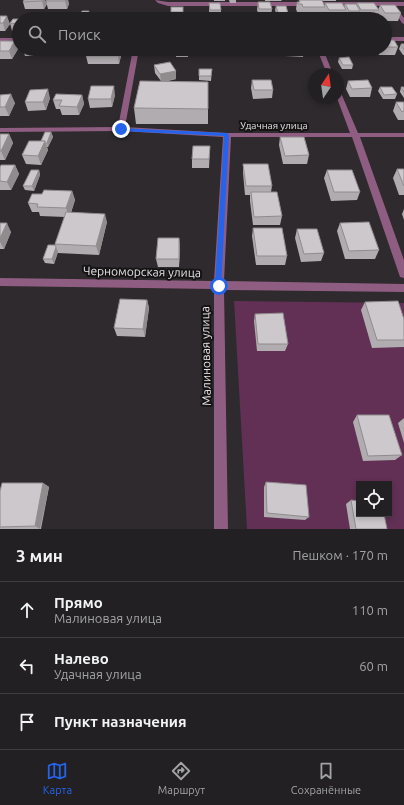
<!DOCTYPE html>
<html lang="ru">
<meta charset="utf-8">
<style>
:root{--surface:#222022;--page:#2e2d2f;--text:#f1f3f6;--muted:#a2a3a5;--line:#3f3e40;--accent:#2563eb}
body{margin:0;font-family:Ubuntu,sans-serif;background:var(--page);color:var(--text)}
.controls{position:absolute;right:12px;bottom:12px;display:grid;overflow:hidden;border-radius:0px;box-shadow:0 2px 6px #0003}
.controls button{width:36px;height:36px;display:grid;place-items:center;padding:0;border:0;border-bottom:1px solid var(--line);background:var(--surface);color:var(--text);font:20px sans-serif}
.compass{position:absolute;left:308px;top:68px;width:36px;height:36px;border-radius:50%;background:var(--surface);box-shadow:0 2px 6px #0003;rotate:13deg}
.stop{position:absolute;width:12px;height:12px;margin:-9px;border:3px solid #2563eb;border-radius:50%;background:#fff}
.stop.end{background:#2563eb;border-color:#fff;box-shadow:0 1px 4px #0008}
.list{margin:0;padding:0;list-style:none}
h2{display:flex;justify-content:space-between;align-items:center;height:52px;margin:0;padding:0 16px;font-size:17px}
h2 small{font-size:13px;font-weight:400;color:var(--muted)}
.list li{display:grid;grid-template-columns:26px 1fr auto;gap:12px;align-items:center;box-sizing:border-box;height:56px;padding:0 16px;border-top:1px solid var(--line)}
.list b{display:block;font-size:15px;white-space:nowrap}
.list p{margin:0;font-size:13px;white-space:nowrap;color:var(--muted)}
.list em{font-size:13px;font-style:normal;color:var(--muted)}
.icon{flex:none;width:22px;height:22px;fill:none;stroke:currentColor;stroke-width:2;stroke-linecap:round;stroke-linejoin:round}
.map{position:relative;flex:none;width:404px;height:529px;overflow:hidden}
.search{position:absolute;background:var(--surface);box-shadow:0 2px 6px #0003;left:12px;right:12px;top:12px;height:44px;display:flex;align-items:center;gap:10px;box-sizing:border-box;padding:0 14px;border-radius:22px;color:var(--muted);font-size:15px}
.sheet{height:220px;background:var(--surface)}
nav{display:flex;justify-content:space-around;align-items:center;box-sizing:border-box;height:56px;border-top:1px solid var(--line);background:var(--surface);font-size:11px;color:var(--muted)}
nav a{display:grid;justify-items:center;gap:2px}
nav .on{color:var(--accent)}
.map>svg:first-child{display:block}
.green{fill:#613054;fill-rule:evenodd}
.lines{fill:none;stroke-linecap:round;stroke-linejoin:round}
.minor{fill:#905d82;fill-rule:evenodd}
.wall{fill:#b0acaf}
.shaded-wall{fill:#908c8e}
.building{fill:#cdc8cb;stroke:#908c8e}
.route{fill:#2563eb}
.labels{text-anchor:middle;stroke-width:4;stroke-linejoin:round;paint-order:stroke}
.far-street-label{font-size:10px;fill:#e6e3e5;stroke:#151314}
.street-label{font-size:12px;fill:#e6e3e5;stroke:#151314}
</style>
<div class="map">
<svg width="404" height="529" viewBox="0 0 404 529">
<rect width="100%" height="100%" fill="#2e2a2d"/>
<path class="green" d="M234,301L404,303V529H247ZM359,484H389V514H359Z"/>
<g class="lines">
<g class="minor">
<polygon points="155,0 168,2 404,2 404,6 395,6 404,18 404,24 402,23 391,6 168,6 158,3"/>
<polygon points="144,16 146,17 146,19 140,19"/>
<rect x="385" y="37" width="19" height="4"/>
<rect x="0" y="38" width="19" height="4"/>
<polygon points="133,49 139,49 125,127 227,133 350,133 337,98 338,98 338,91 341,93 358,133 404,133 404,137 360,137 404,260 404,278 400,277 399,274 352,137 231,137 224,281 404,284 404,292 224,290 228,529 214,529 214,289 0,286 0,278 214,281 223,137 121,131 0,132 0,128 118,127"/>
<polygon points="317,49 323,49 333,74 327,74"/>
</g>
</g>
<g class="wall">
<polygon points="45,0 47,4 44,9 25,9 23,2"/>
<polygon points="68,0 69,4 67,9 48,9 46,1"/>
<rect x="214" y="0" width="11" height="1"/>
<polygon points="229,0 236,0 236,3 230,3"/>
<polygon points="265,0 282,0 281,1 265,1"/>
<polygon points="299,0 325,6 325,3 344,7 345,4 356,5 357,3 378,10 380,5 401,13 398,21 385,21 385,19 381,19 378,13 376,18 359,18 359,17 358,18 347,19 345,15 344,18 327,18 324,12 323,15 302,15 301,12 297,12 296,9 297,2 299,2"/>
<rect x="322" y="0" width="14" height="1"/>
<polygon points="258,2 272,9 271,16 259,16 257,10"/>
<polygon points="209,3 221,10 221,17 210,18 209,11"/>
<polygon points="276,6 288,13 288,17 277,17 275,10"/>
<polygon points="183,7 183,16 171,16 171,12"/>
<polygon points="89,11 89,15 88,19 71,19"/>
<polygon points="0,16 10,24 5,31 0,31"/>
<polygon points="19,19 19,31 12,31 10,23"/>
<polygon points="385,40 398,47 395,55 379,55 377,49 385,49"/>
<polygon points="0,41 18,49 12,59 0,59"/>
<polygon points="401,44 404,44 404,55 403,55 399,49"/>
<polygon points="23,49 47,49 43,56 25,56"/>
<polygon points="176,49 187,49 188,57 176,57"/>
<polygon points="284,49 304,49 303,57 285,56"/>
<polygon points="335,49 348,49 349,50 348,55 337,55"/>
<polygon points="353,49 373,49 372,55 356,55"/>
<polygon points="122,52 119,64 88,64 86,56"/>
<polygon points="339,58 353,65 352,69 342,69 338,62"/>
<polygon points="154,65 176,71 176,79 164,82 208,82 208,124 136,124 134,108 161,81 155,73"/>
<polygon points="212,69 211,81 199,80 199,76"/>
<polygon points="252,80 273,90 272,98 253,99 251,88"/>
<polygon points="348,81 372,88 370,97 350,97 346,89"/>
<polygon points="380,87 397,94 395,99 383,99 378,91"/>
<polygon points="401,87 404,87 404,98 400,92"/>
<polygon points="0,95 15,103 9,116 0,116"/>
<polygon points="82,95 84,104 79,115 62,115 60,109 56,109 53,100"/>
<polygon points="115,95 112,107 90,108 88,99"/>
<polygon points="50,98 46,110 28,111 25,102"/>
<polygon points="396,102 404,102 404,120 398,120 393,111"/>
<polygon points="51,132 53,137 48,147 47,147 48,150 41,165 26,164 22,155 41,141"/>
<polygon points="0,134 9,134 13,143 5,160 0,160"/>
<polygon points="280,137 309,155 307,164 283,164 279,145"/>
<polygon points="210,146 209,168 192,168 192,159"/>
<polygon points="243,164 272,186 271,192 282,216 280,225 253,225 250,201 250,195 245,195 243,173"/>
<polygon points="15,165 19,174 11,190 0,190 0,167"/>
<polygon points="397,169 404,169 404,195 399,195 393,178"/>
<polygon points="39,170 40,175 34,191 25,190 23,186"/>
<polygon points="327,170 360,192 357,200 331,201 324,178"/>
<polygon points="72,191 75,200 71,213 107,222 99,255 58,253 58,252 54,264 45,263 43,259 55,245 55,244 65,217 40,216 39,212 32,212 28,203 42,194"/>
<polygon points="404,209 404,220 402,214"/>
<polygon points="0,223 11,232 4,249 0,249"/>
<polygon points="340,223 379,250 375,259 345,259 337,231"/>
<polygon points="253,228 287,256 285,265 256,265 252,236"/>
<polygon points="297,229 324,253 321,261 301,262 295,238"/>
<polygon points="179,238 180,247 179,267 158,267 156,259"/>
<polygon points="147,300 149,308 145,337 117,336 114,328"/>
<polygon points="365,302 404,319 404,347 372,348 361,310"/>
<polygon points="255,314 288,344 285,351 257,351 254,321"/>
<polygon points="357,415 402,455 395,460 363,461 353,422"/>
<polygon points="404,418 404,443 398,423"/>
<polygon points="266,482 309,517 305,520 264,517 264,487"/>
<polygon points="43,483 49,487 41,529 0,529 0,491"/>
<polygon points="351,500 387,529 350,529 346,504"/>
</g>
<g class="shaded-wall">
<polygon points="43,0 45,0 47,4 44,9 42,1"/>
<polygon points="66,0 68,0 69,4 67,9 65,1"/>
<polygon points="89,11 89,15 88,19 87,19 87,17"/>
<polygon points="7,16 10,24 5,31 3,23"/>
<polygon points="15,41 18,49 12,59 9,51"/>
<polygon points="41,49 47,49 43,56"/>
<polygon points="119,49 121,49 122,52 119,64 118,56"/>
<polygon points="176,71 176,79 161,82 160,74"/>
<polygon points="114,86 115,95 112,107 111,99"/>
<polygon points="48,89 50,98 46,110 43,102"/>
<polygon points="11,94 15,103 9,116 5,107"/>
<polygon points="82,95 84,104 79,115 77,107"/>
<polygon points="51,132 53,137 48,147 47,143"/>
<polygon points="9,134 13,143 5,160 1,151"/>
<polygon points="45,141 48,150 41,165 38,156"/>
<polygon points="15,165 19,174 11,190 7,182"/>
<polygon points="39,170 40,175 34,191 32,186"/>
<polygon points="72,191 75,200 69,217 66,208"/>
<polygon points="105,214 107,222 99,255 96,246"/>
<polygon points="7,223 11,232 4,249 0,242 0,238"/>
<polygon points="179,238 180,247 179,267"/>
<polygon points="56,247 58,252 54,264 52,259"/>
<polygon points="147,300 149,308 145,337 143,329"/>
<polygon points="43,483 49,487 40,529 35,526"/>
</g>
<g class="building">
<polygon points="24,0 43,0 42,1 23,2"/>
<polygon points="47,0 66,0 65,1 46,1"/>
<polygon points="299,0 322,0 325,7 303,7 302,4 298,4 297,2 300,2"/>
<polygon points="258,2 270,2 272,9 259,9"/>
<polygon points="209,3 220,3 221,10 210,10"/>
<polygon points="325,3 342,3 346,10 329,10"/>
<polygon points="357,3 374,3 379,10 361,10"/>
<polygon points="345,4 356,4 360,11 349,11"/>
<polygon points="380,5 395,5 401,13 385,13"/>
<polygon points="276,6 286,6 288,13 278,13"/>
<rect x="171" y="7" width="12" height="5"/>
<polygon points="82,11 89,11 87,17 82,17 82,15 80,15"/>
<polygon points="73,15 82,15 80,19 71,19"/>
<polygon points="98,15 132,16 131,19 96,19"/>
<polygon points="0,16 7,16 3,23 0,23"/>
<polygon points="285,17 299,17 300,19 286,19"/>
<rect x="187" y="18" width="11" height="1"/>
<polygon points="240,18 259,19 240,19"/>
<polygon points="310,18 324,18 325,19 311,19"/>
<polygon points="13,19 31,19 19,19 19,24 10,23"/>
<polygon points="385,40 394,40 398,47 385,47"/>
<polygon points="0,41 15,41 9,51 0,51"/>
<polygon points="401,44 404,44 404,50"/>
<polygon points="89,49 119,49 118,56 86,56"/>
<polygon points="338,49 348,49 349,50 338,51"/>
<polygon points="349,57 353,65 343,65 339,58"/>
<polygon points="170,62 176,71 160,74 154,65"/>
<polygon points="199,69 212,69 211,76 199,76"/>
<polygon points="252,80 271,80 273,90 254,90"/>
<polygon points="368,80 372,88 352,89 348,81"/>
<polygon points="140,81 208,82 208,109 134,108"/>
<polygon points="91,86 114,86 111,99 88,99"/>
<polygon points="380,87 392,87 397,94 384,95"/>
<polygon points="401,87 404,87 404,92"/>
<polygon points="48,89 43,102 25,102 30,90"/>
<polygon points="11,94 5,107 0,107 0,95"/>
<polygon points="56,94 82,95 77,107 59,106 62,100 53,100"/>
<polygon points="396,102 404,102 404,111 402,112"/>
<polygon points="45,132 51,132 47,143 45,143 45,141 41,141"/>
<polygon points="0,134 9,134 1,151 0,151"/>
<polygon points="280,137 304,137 309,155 285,156"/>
<polygon points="29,141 45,141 38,156 22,155"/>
<polygon points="193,146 210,146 209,159 192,159"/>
<polygon points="243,164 268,164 272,186 246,186"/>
<polygon points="1,165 15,165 7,182 0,181 0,167"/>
<polygon points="397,169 404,169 404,186"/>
<polygon points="31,170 39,170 32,186 23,186"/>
<polygon points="327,170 352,170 360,192 334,192"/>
<polygon points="44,190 72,191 66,208 37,207 38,204 28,203 32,194 42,194"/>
<polygon points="251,192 277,192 282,216 254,217"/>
<polygon points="66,212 105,214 96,246 55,244"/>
<polygon points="369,222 379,250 349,251 340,223"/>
<polygon points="0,223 7,223 0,238"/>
<polygon points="253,228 282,228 287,256 257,256"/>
<polygon points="297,229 317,229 324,253 304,254"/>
<polygon points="158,238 179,238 179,259 156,259"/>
<polygon points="48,245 55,245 56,247 52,259 43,259"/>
<polygon points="120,299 147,300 143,329 114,328"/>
<polygon points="398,301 404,319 404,340 377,340 365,302"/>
<polygon points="283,313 288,344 258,344 255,314"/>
<polygon points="357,415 389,415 402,455 368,456"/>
<polygon points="266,482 306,485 309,517 267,513"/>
<polygon points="2,483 43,483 35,526 0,527 0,491"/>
<polygon points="351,500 359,501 359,514 384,514 387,529 356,529"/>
</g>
<polygon class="route" points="119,128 227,133 229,135 221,288 219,289 215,286 224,136 121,131"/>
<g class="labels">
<g class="far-street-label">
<text x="274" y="129">Удачная улица</text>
</g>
<g class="street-label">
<text transform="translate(142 272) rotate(1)" y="4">Черноморская улица</text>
<text transform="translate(206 356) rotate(-91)" y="4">Малиновая улица</text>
</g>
</g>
</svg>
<div class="controls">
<button><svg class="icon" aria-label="locate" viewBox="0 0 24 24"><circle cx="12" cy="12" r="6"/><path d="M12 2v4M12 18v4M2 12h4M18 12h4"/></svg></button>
</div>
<svg class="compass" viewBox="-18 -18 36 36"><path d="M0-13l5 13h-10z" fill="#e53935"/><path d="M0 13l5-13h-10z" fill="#a2a3a5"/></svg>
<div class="stop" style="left:219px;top:286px"></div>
<div class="stop end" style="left:121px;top:129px"></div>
<div class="search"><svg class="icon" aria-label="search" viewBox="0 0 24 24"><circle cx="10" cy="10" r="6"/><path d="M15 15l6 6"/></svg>Поиск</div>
</div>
<section class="sheet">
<h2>3 мин<small>Пешком · 170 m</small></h2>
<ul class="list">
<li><svg class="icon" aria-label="ahead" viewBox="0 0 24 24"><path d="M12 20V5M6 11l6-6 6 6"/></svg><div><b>Прямо</b><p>Малиновая улица</p></div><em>110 m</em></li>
<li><svg class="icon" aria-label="left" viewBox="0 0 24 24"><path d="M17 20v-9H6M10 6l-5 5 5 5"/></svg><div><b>Налево</b><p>Удачная улица</p></div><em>60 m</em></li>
<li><svg class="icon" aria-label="arrive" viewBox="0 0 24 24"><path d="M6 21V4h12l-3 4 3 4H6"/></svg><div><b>Пункт назначения</b></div></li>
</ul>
</section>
<nav>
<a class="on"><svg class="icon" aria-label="map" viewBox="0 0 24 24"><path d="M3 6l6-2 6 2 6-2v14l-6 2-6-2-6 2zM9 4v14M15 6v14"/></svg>Карта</a>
<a><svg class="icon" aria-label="directions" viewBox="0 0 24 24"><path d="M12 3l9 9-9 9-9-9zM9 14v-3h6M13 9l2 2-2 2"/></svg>Маршрут</a>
<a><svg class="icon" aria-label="saved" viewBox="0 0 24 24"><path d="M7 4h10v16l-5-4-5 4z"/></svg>Сохранённые</a>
</nav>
